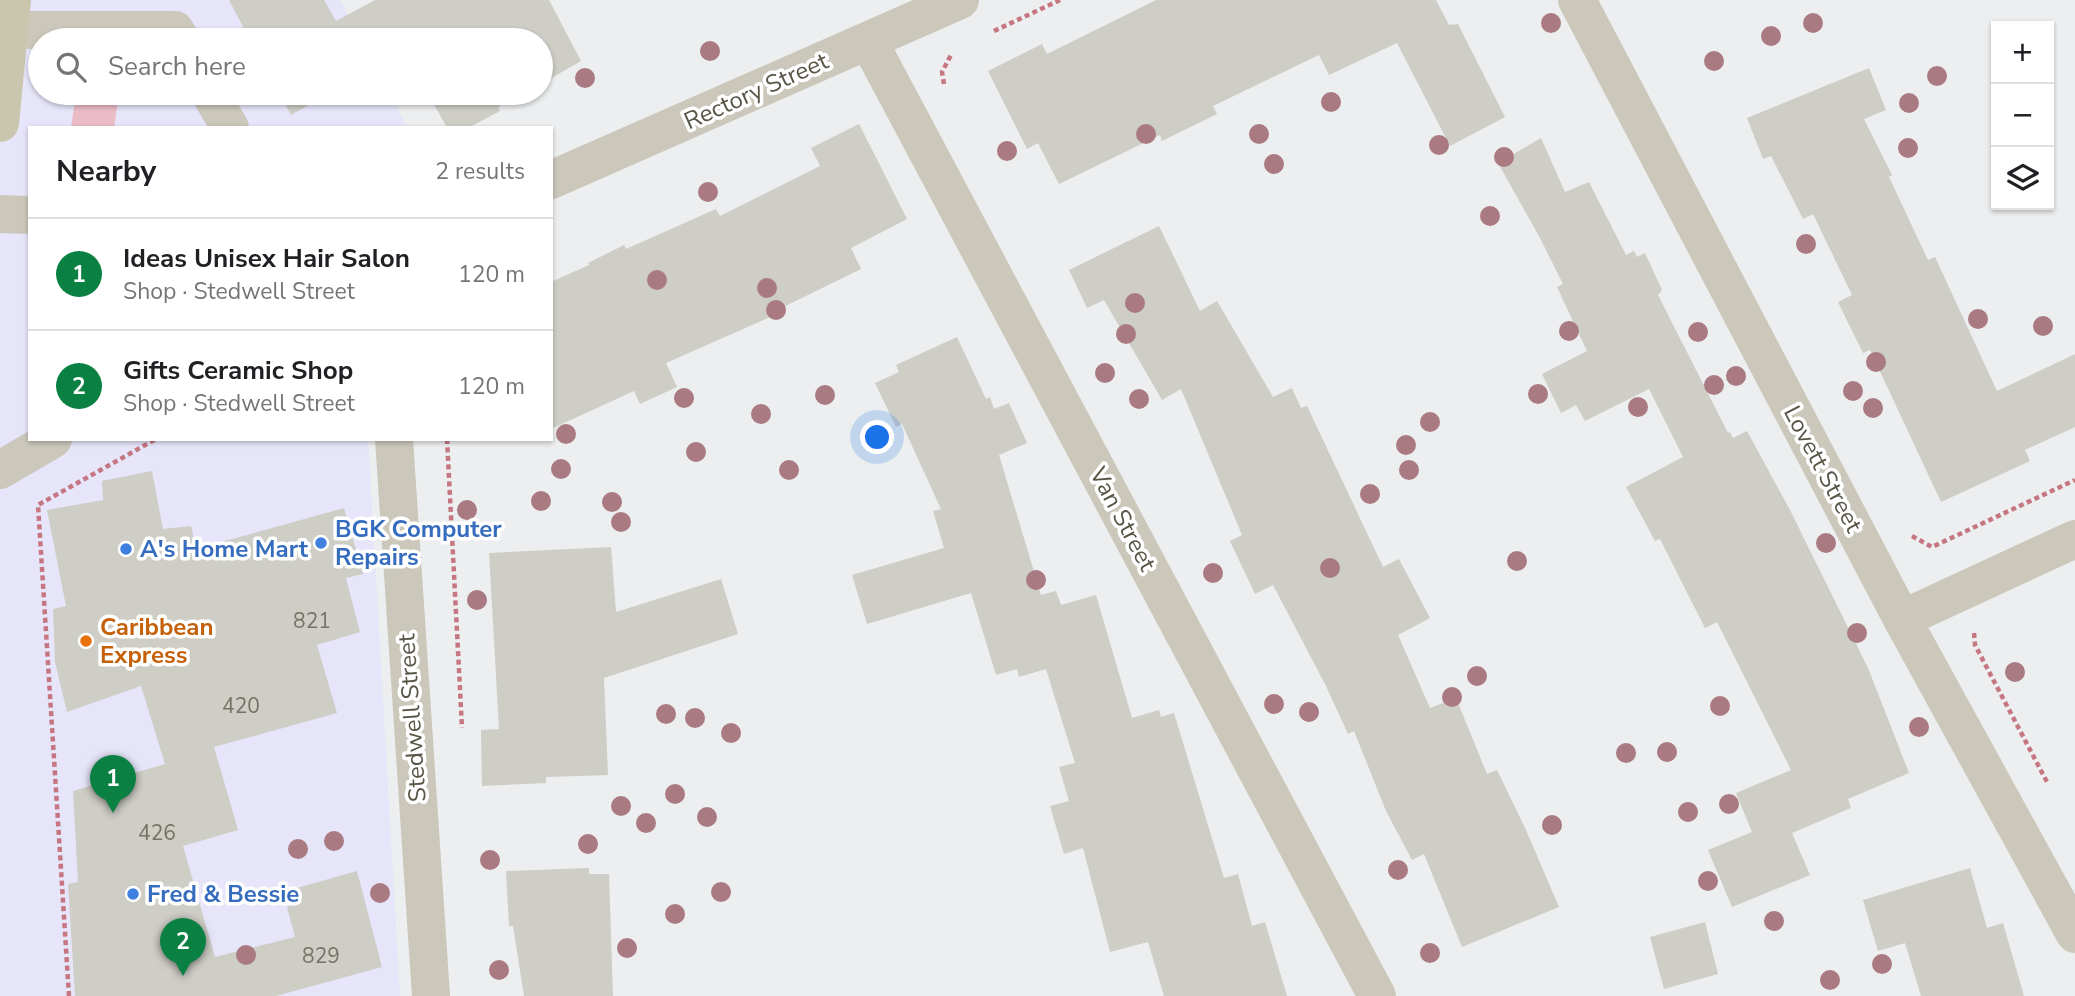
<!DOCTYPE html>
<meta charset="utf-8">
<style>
:root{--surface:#fff;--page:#f2f2f2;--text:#202124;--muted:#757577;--line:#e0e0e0;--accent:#0b8043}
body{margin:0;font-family:"Nunito Sans",sans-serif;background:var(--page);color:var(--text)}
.controls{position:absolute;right:21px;top:21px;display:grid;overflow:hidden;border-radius:0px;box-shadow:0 2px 5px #0004}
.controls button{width:63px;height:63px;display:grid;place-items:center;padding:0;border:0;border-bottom:2px solid var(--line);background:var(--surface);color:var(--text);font:35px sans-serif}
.you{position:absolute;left:878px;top:438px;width:24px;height:24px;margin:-18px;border:5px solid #fff;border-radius:50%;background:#1a73e8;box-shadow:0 0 0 10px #1a73e833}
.badge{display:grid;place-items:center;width:46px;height:46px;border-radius:50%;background:var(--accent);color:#fff;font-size:23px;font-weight:700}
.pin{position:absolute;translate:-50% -58px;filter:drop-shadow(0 2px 4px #0008)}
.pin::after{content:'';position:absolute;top:37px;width:24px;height:21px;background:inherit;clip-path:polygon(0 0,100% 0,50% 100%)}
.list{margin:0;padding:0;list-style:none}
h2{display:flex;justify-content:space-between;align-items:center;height:91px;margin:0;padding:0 28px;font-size:30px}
h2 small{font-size:23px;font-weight:400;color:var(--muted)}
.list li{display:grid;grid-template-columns:46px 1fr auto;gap:21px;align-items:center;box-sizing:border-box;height:112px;padding:0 28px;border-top:2px solid var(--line)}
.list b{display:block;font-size:26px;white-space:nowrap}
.list p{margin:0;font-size:23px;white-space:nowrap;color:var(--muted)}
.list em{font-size:23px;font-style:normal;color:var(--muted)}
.icon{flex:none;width:38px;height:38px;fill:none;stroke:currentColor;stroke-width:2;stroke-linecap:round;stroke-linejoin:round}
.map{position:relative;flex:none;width:2075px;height:996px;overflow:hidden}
.search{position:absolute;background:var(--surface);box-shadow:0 2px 5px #0004;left:28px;top:28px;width:525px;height:77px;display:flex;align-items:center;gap:18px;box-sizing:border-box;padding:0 24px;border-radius:38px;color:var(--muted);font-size:26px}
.panel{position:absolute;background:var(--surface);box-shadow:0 2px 5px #0004;left:28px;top:126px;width:525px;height:315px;border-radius:0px}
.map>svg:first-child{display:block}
.commercial{fill:#e6e5fa}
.green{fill:#ebbcc7}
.building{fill:#cecdc6}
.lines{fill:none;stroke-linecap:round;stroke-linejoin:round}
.path{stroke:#c67681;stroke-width:4.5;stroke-dasharray:5 3.5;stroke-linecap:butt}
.minor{stroke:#cbc8bb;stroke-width:38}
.major{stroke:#cac6ad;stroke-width:38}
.tree{fill:#aa7a82}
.shop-dot{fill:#3f7fe0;stroke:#fff;stroke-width:2.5}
.food-dot{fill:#e8710a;stroke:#fff;stroke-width:2.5}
.labels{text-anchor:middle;stroke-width:7;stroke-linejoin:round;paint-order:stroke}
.number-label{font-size:21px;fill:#767366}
.street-label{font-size:24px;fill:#585546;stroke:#fff}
.shop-label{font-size:24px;font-weight:bold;fill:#366cbe;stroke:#fff;text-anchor:start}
.food-label{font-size:24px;font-weight:bold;fill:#c56008;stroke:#fff;text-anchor:start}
</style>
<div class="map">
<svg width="2075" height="996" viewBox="0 0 2075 996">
<rect width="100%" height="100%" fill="#eceeef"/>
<polygon class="commercial" points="0,0 340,0 361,40 40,40 40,93 389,93 407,128 30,128 30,439 368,439 400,996 0,996"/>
<polygon class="green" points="76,93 119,93 114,128 71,128"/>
<g class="building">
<polygon points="229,0 324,0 336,21 375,0 549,0 581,61 541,84 541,40 250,40"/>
<polygon points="1156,0 1436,0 1449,25 1458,24 1505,117 1450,146 1397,43 1329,75 1319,55 1213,106 1217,114 1162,141 1160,135 1059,184 1038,143 1027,149 988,71 1042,44 1047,54"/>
<polygon points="1869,68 1886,110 1864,119 1892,175 1889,177 1928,260 1935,257 1997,391 2075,354 2075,427 2025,450 2030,461 1941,502 1870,350 1863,353 1838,302 1852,295 1813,214 1803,219 1771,156 1763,159 1747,118"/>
<polygon points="279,93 330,93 291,115"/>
<polygon points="428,93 524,93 498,107 500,111 468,128 447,128"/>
<polygon points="859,124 907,219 851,248 861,269 769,314 770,317 666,363 677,387 640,404 634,391 551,429 551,282 589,265 588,263 624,245 626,249 716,209 720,216 820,166 811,148"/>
<polygon points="1541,138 1565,192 1589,182 1626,255 1634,251 1637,257 1645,253 1662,290 1658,295 1728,433 1730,432 1733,438 1747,431 1790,510 1868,668 1909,773 1848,799 1851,808 1792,833 1810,875 1732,907 1708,850 1752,832 1736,793 1791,770 1717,622 1705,628 1660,539 1655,541 1626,487 1683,457 1649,389 1585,421 1576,405 1561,413 1542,374 1587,351 1557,287 1563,284 1540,238 1498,163"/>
<polygon points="1159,226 1200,311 1217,301 1273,397 1292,388 1301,408 1307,406 1383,567 1399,559 1430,618 1398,635 1430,708 1456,698 1487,774 1497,770 1526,830 1559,907 1462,947 1424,854 1412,860 1386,811 1354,731 1348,734 1326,686 1273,585 1255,594 1230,541 1242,535 1181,389 1162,400 1104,300 1087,308 1069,270"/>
<polygon points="957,337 986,399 990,397 994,409 1009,403 1027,443 999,455 1041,595 1056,591 1061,605 1096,595 1132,718 1159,710 1161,717 1174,713 1224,878 1238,874 1252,926 1265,922 1287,996 1164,996 1148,942 1110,952 1083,848 1064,854 1050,806 1069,801 1059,767 1075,763 1046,669 1019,677 1017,669 996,675 971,593 867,624 852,575 944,548 933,511 941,509 902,424 896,427 875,383 899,372 896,365"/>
<polygon points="152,471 163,529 191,526 196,549 344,508 363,574 346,578 360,632 317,645 337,713 214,747 238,830 183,846 215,957 295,937 287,907 300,902 297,888 357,871 382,967 276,996 75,996 68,884 78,882 73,791 165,764 141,686 67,712 55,662 53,609 66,606 47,510 103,500 102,481"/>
<polygon points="611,547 616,612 721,579 738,634 604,678 608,775 546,777 546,783 482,786 481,730 499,729 489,553"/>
<polygon points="589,868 589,874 609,874 613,996 524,996 513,926 509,926 506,871"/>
<polygon points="1970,868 1987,928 2003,923 2024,996 1921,996 1905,943 1878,951 1863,900"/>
<polygon points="1705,922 1718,974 1664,989 1650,937"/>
</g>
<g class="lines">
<g class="path">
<polyline points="994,31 1060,0"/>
<polyline points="944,84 942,72 952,53"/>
<polyline points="447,439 462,728"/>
<polyline points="1912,536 1932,547 2075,480"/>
<polyline points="1974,633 1975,645 2047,782"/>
<polyline points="69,996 38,505 156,439"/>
</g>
<g class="minor">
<polyline points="1577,0 1902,619 2075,934"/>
<polyline points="9,30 175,30 181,40"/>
<polyline points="869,42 1377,996"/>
<polyline points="210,93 230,128"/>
<polyline points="551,180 960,0"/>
<polyline points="0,214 30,215"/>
<polyline points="394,439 431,996"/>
<polyline points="0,470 53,439"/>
<polyline points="1902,619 2075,539"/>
</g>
<polyline class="major" points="0,123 12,0"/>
</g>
<g class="tree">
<circle cx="1551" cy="23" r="10"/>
<circle cx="1813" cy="23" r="10"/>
<circle cx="1771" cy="36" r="10"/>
<circle cx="710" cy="51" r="10"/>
<circle cx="1714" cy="61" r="10"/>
<circle cx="1937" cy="76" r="10"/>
<circle cx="585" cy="78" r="10"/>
<circle cx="1331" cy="102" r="10"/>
<circle cx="1909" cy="103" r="10"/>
<circle cx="1146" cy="134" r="10"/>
<circle cx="1259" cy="134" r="10"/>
<circle cx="1439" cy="145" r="10"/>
<circle cx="1908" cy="148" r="10"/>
<circle cx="1007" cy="151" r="10"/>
<circle cx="1504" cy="157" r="10"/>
<circle cx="1274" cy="164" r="10"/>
<circle cx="708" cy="192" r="10"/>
<circle cx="1490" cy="216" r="10"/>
<circle cx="1806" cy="244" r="10"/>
<circle cx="657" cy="280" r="10"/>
<circle cx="767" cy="288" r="10"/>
<circle cx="1135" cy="303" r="10"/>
<circle cx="776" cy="310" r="10"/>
<circle cx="1978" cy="319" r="10"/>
<circle cx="2043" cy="326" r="10"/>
<circle cx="1569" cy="331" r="10"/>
<circle cx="1698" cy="332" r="10"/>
<circle cx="1126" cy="334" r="10"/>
<circle cx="1876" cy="362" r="10"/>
<circle cx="1105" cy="373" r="10"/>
<circle cx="1736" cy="376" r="10"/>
<circle cx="1714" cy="385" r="10"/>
<circle cx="1853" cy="391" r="10"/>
<circle cx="1538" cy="394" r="10"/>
<circle cx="825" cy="395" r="10"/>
<circle cx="684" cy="398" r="10"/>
<circle cx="1139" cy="399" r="10"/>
<circle cx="1638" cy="407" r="10"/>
<circle cx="1873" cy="408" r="10"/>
<circle cx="761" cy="414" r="10"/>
<circle cx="1430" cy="422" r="10"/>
<circle cx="566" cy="434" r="10"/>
<circle cx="1406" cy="445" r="10"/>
<circle cx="696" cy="452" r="10"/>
<circle cx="561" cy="469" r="10"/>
<circle cx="789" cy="470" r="10"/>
<circle cx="1409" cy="470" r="10"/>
<circle cx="1370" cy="494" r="10"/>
<circle cx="541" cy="501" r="10"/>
<circle cx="612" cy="502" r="10"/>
<circle cx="467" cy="510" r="10"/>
<circle cx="621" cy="522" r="10"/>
<circle cx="1826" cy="543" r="10"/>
<circle cx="1517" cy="561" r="10"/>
<circle cx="1330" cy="568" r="10"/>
<circle cx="1213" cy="573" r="10"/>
<circle cx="1036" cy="580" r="10"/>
<circle cx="477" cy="600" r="10"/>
<circle cx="1857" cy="633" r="10"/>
<circle cx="2015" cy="672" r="10"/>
<circle cx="1477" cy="676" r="10"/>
<circle cx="1452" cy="697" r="10"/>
<circle cx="1274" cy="704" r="10"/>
<circle cx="1720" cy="706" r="10"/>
<circle cx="1309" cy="712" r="10"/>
<circle cx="666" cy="714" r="10"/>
<circle cx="695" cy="718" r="10"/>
<circle cx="1919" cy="727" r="10"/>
<circle cx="731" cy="733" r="10"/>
<circle cx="1667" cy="752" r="10"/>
<circle cx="1626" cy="753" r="10"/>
<circle cx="675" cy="794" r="10"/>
<circle cx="1729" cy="804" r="10"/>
<circle cx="621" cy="806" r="10"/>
<circle cx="1688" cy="812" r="10"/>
<circle cx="707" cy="817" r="10"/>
<circle cx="646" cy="823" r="10"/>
<circle cx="1552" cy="825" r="10"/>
<circle cx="334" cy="841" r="10"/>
<circle cx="588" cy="844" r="10"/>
<circle cx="298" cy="849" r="10"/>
<circle cx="490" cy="860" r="10"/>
<circle cx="1398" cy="870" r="10"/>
<circle cx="1708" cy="881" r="10"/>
<circle cx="721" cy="892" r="10"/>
<circle cx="380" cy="893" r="10"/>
<circle cx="675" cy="914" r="10"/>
<circle cx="1774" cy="921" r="10"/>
<circle cx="627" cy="948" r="10"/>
<circle cx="1430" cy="953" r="10"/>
<circle cx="246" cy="955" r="10"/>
<circle cx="1882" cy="964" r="10"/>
<circle cx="499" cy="970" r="10"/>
<circle cx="1830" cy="980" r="10"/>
</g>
<g class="shop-dot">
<circle cx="321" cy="543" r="7"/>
<circle cx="126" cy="549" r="7"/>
<circle cx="133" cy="894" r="7"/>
</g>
<circle class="food-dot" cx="86" cy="641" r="7"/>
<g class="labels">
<g class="number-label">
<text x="312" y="628">821</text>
<text x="241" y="713">420</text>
<text x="157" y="840">426</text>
<text x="321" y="963">829</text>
</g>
<g class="street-label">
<text transform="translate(756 91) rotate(-24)" y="8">Rectory Street</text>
<text transform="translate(1823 469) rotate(62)" y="8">Lovett Street</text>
<text transform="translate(1123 519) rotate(62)" y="8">Van Street</text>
<text transform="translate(412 718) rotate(-94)" y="8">Stedwell Street</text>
</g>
<g class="shop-label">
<text x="335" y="537">BGK Computer<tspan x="335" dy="28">Repairs</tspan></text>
<text x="140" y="557">A's Home Mart</text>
<text x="147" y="902">Fred &amp; Bessie</text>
</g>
<g class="food-label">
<text x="100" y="635">Caribbean<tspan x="100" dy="28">Express</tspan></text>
</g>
</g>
</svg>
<div class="controls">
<button>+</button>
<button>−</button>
<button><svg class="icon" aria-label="layers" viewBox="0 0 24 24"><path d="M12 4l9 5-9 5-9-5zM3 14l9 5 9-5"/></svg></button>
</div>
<div class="you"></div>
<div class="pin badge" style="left:113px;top:813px">1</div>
<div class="pin badge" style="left:183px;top:976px">2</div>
<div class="search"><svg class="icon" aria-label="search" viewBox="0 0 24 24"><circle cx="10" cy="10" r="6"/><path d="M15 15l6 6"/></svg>Search here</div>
<section class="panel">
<h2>Nearby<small>2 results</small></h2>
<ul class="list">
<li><span class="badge">1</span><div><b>Ideas Unisex Hair Salon</b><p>Shop · Stedwell Street</p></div><em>120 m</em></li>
<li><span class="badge">2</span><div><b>Gifts Ceramic Shop</b><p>Shop · Stedwell Street</p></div><em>120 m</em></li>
</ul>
</section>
</div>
